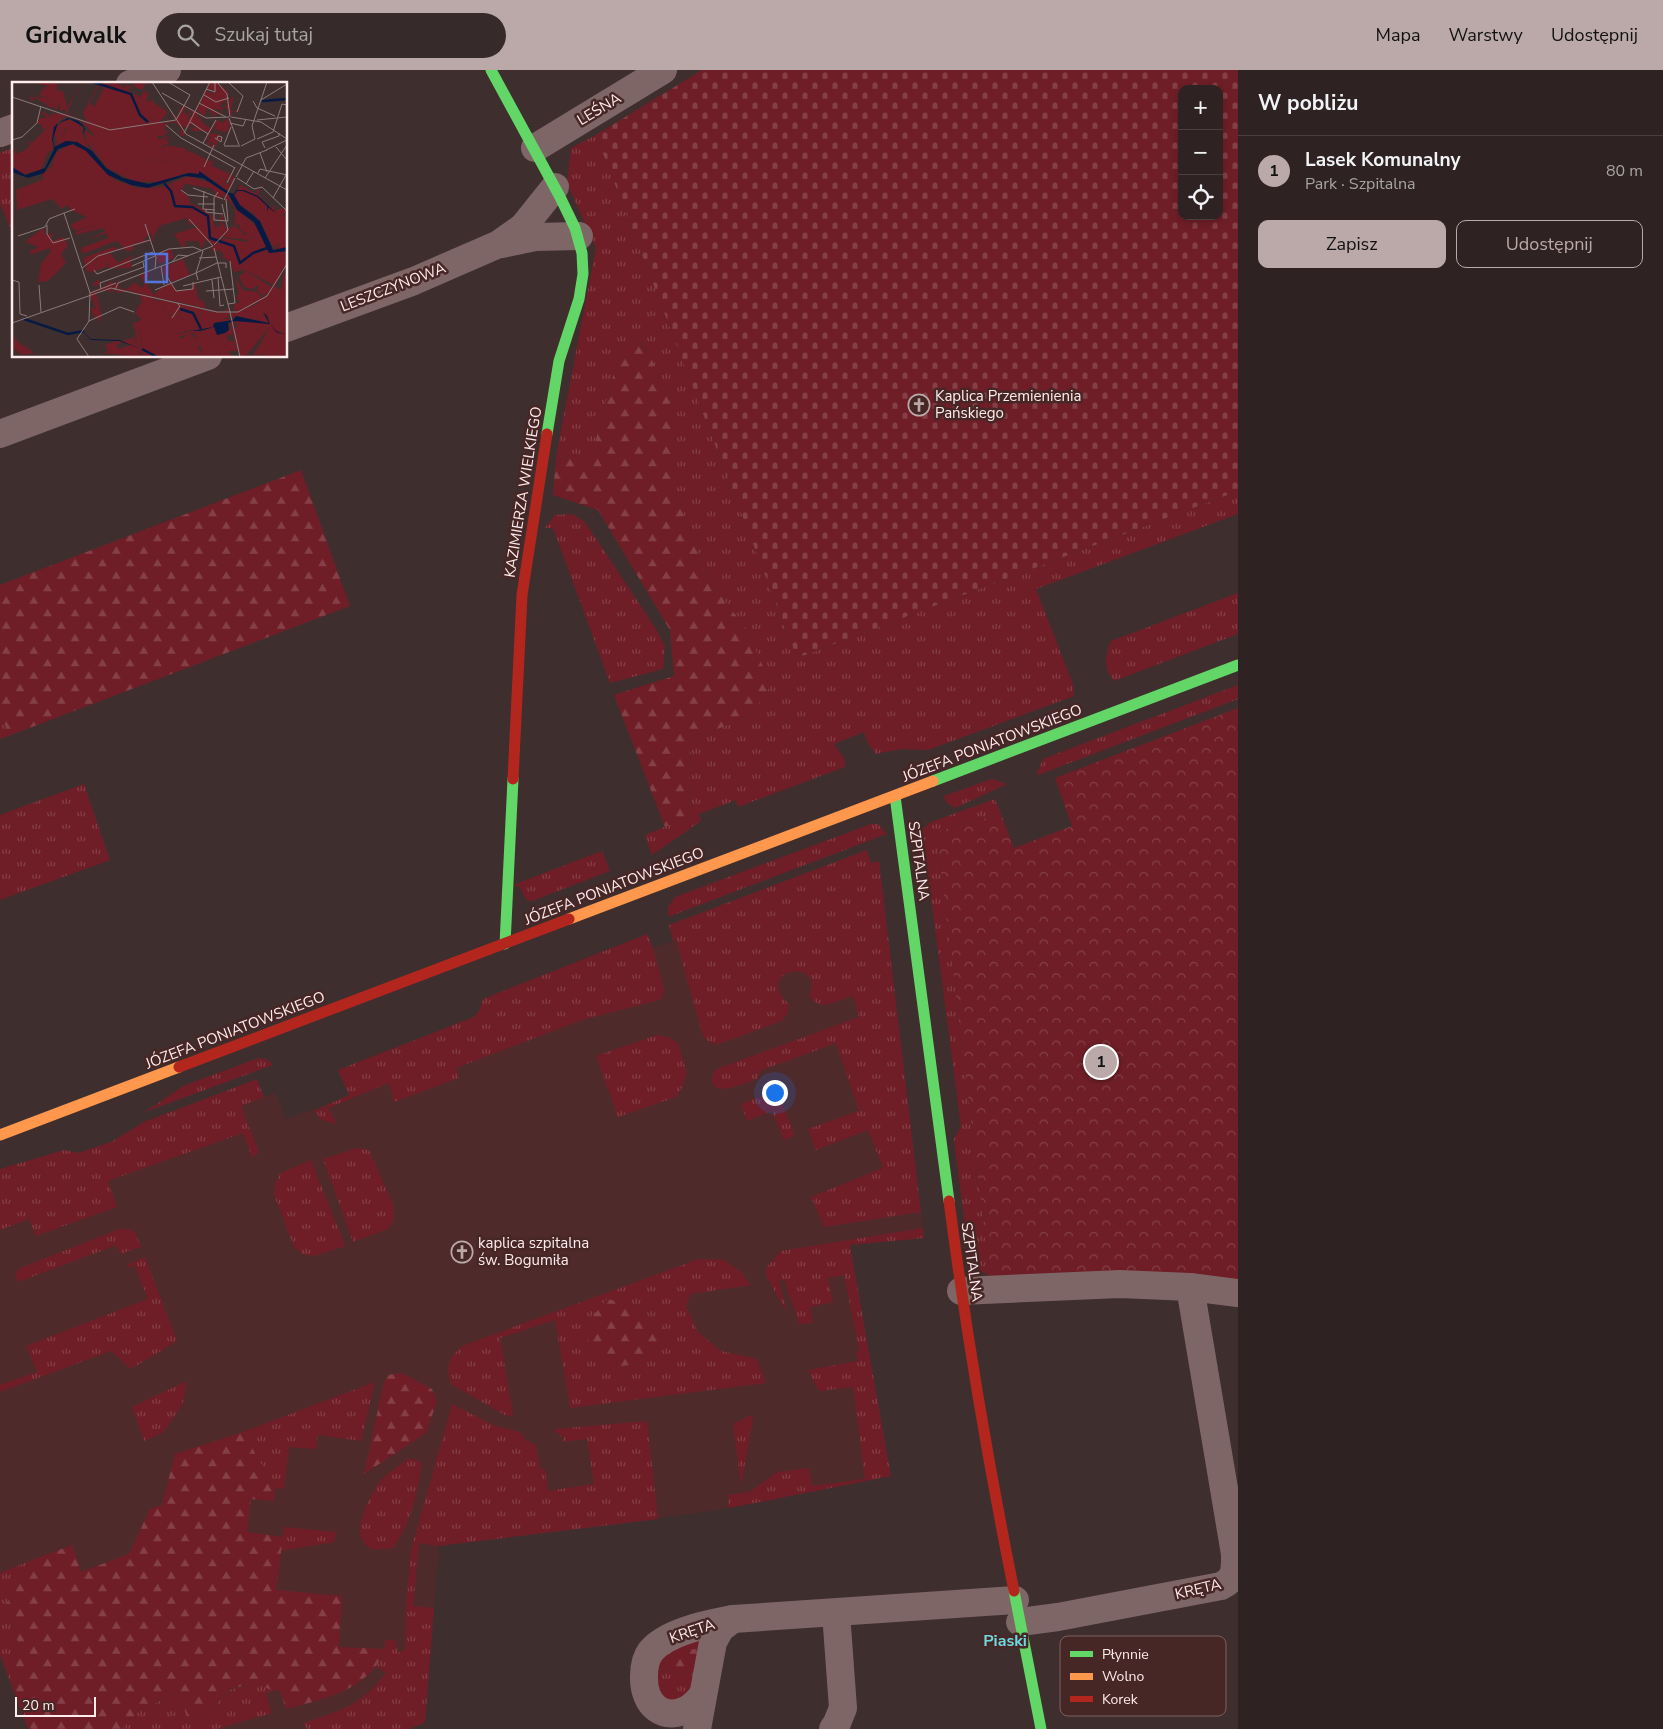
<!DOCTYPE html>
<html lang="pl">
<meta charset="utf-8">
<style>
:root{--surface:#2f2222;--page:#372a2a;--text:#f1f3f6;--muted:#a7a4a5;--line:#4a3f40;--accent:#bba9a9}
body{margin:0;font-family:"Nunito Sans",sans-serif;background:var(--page);color:var(--text)}
.controls{position:absolute;right:15px;top:15px;display:grid;overflow:hidden;border-radius:10px;box-shadow:0 2px 8px #0003}
.controls button{width:45px;height:45px;display:grid;place-items:center;padding:0;border:0;border-bottom:1px solid var(--line);background:var(--surface);color:var(--text);font:25px sans-serif}
.scale{position:absolute;left:15px;bottom:12px;width:81px;box-sizing:border-box;padding-left:5px;border:2px solid #feebeb;border-top:0;font-size:14px;line-height:18px;white-space:nowrap;color:#feebeb;-webkit-text-stroke:4px #472626;paint-order:stroke}
.you{position:absolute;left:774px;top:1022px;width:18px;height:18px;margin:-12px;border:4px solid #fff;border-radius:50%;background:#1a73e8;box-shadow:0 0 0 8px #1a73e833}
.badge{display:grid;place-items:center;width:32px;height:32px;border-radius:50%;background:var(--accent);color:#111;font-size:16px;font-weight:700}
.pin{position:absolute;translate:-50% -50%;border:2px solid #fff;box-shadow:0 1px 5px #0006}
.list{margin:0;padding:0;list-style:none}
h2{display:flex;justify-content:space-between;align-items:center;height:65px;margin:0;padding:0 20px;font-size:21px}
h2 small{font-size:16px;font-weight:400;color:var(--muted)}
.list li{display:grid;grid-template-columns:32px 1fr auto;gap:15px;align-items:center;box-sizing:border-box;height:70px;padding:0 20px;border-top:1px solid var(--line)}
.list b{display:block;font-size:19px;white-space:nowrap}
.list p{margin:0;font-size:16px;white-space:nowrap;color:var(--muted)}
.list em{font-size:16px;font-style:normal;color:var(--muted)}
.actions{display:flex;gap:10px;padding:15px 20px}
.actions a{flex:1;padding:11px 0;border:1px solid var(--accent);border-radius:10px;text-align:center;font-size:18px;color:var(--accent)}
.actions .main{background:var(--accent);color:#111}
.icon{flex:none;width:28px;height:28px;fill:none;stroke:currentColor;stroke-width:2;stroke-linecap:round;stroke-linejoin:round}
.map{position:relative;flex:none;width:1238px;height:1659px;overflow:hidden}
header{display:flex;align-items:center;gap:30px;box-sizing:border-box;height:70px;padding:0 25px;background:var(--accent);color:#111}
header strong{font-size:24px}
nav{display:flex;gap:28px;margin-inline-start:auto;font-size:18px}
.search{width:350px;height:45px;background:var(--page);display:flex;align-items:center;gap:12px;box-sizing:border-box;padding:0 18px;border-radius:28px;color:var(--muted);font-size:19px}
main{display:flex}
aside{flex:1;background:var(--surface)}
.map>svg:first-child{display:block}
.built{fill:#4f2a2b}
.grass{fill:url(#grass-tufts);fill-rule:evenodd}
.forest{fill:url(#forest-firs)}
.cemetery{fill:url(#cemetery-stones);fill-rule:evenodd}
.park{fill:url(#park-crowns)}
.lines{fill:none;stroke-linecap:round;stroke-linejoin:round}
.street{stroke:#7e6666;stroke-width:28}
.fast{stroke:#63d668;stroke-width:11}
.slow{stroke:#ff974d;stroke-width:11}
.jam{stroke:#b3261e;stroke-width:11}
.labels{text-anchor:middle;stroke-width:5;stroke-linejoin:round;paint-order:stroke}
.street-label{font-size:15px;fill:#feebeb;stroke:#472626}
.poi-label{font-size:15px;fill:#feebeb;stroke:#472626;text-anchor:start}
.neighbourhood-label{font-size:16px;font-weight:bold;fill:#6edadf;stroke:#472626}
.inset-river{fill:none;stroke:#061a43;stroke-width:2.5}
.inset-road{fill:none;stroke:#8b7a7a;stroke-width:1}
.view{fill:#5575dd;fill-opacity:0.15;stroke:#5575dd;stroke-width:2.5}
.inset-edge{fill:none;stroke:#feebeb;stroke-width:2.5}
.key{fill:#472626;stroke:#7e6161;stroke-width:1}
.key-label{font-size:14px;fill:#feebeb}
</style>
<header>
<strong>Gridwalk</strong>
<div class="search"><svg class="icon" aria-label="search" viewBox="0 0 24 24"><circle cx="10" cy="10" r="6"/><path d="M15 15l6 6"/></svg>Szukaj tutaj</div>
<nav><a>Mapa</a><a>Warstwy</a><a>Udostępnij</a></nav>
</header>
<main>
<div class="map">
<svg width="1238" height="1659" viewBox="0 0 1238 1659">
<defs>
<pattern id="grass-tufts" width="24" height="20" patternUnits="userSpaceOnUse" patternTransform="scale(1.25)"><rect width="24" height="20" fill="#6f1e27"/><path d="M3 7l-1-3M5 7V3M7 7l1-3M15 17l-1-3M17 17v-4M19 17l1-3" fill="none" stroke="#853f46"/></pattern>
<pattern id="forest-firs" width="22" height="20" patternUnits="userSpaceOnUse" patternTransform="scale(1.25)"><rect width="22" height="20" fill="#6f1e27"/><path d="M5 1l3.5 6h-7zM16 11l3.5 6h-7z" fill="#853f46"/></pattern>
<pattern id="cemetery-stones" width="16" height="16" patternUnits="userSpaceOnUse" patternTransform="scale(1.25)"><rect width="16" height="16" fill="#6f1e27"/><path d="M2 7V4a2 2 0 0 1 4 0v3zM10 15v-3a2 2 0 0 1 4 0v3z" fill="#853f46"/></pattern>
<pattern id="park-crowns" width="20" height="18" patternUnits="userSpaceOnUse" patternTransform="scale(1.25)"><rect width="20" height="18" fill="#6f1e27"/><path d="M2 6a3 3 0 1 1 6 0M12 15a3 3 0 1 1 6 0" fill="none" stroke="#853f46"/></pattern>
</defs>
<rect width="100%" height="100%" fill="#3f2e2e"/>
<polygon class="built" points="879,791 924,1168 850,1175 889,1406 758,1433 691,1444 439,1476 425,1653 408,1659 31,1659 0,1578 0,1126 276,1022 286,1049 314,1039 349,1025 338,1000"/>
<g class="grass">
<polygon points="596,65 797,588 1238,421 1238,444 1036,519 1073,614 1074,626 928,680 902,679 876,684 868,674 864,662 834,674 845,690 845,697 738,737 736,730 699,744 701,751 652,785 645,765 689,747 691,670 751,645 747,560 709,510 675,422 675,342 651,288 640,272 620,280 591,389 556,387 596,178 567,113 571,78"/>
<polygon points="14,77 14,167 0,133 0,83"/>
<polygon points="572,444 585,452 656,559 665,576 663,599 610,613 553,458 545,458 555,445"/>
<path d="M1238,523V564L1114,611C1103,598 1105,585 1111,571Z"/>
<polygon points="1238,615 1238,629 1038,705 1037,703 1043,689"/>
<polygon points="0,647 11,665 0,669"/>
<polygon points="992,709 1007,714 955,738 946,732 944,726"/>
<polygon points="84,714 110,790 0,830 0,745"/>
<polygon points="995,729 1001,744 936,762 990,1206 970,1194 954,1069 961,1056 926,790 916,780 915,765 931,752"/>
<polygon points="871,754 878,754 887,764 668,847 668,837 675,827"/>
<path d="M867,780L871,793L879,791L921,1142L824,1157L811,1127L883,1098L868,1060L816,1080L808,1059L859,1041L836,973L760,1001L757,1009C747,1012 719,1026 713,1014C710,1008 713,1003 717,999L859,947L853,926C837,930 822,943 809,926C827,886 750,899 789,934L788,942L782,951L719,974C711,974 705,970 702,963L676,870L673,871L669,855Z"/>
<polygon points="602,781 610,801 532,831 528,831 524,826 520,817 513,815"/>
<polygon points="647,864 653,878 663,916 664,921 661,929 656,931 582,950 456,998 459,1008 394,1032 389,1013 328,1038 337,1054 322,1050 315,1041 349,1025 338,1000 474,947 480,939 483,929"/>
<polygon points="657,965 669,967 678,973 687,1003 682,1017 676,1027 618,1047 596,986"/>
<polygon points="259,988 268,990 273,995 145,1042 183,1016"/>
<polygon points="257,1009 264,1027 241,1036 259,1083 252,1087 243,1063 108,1111 117,1137 36,1166 29,1149 0,1160 0,1099 64,1080 79,1083 111,1072 144,1052"/>
<polygon points="771,1025 780,1028 795,1066 784,1070 772,1041 747,1051 741,1034 762,1026"/>
<polygon points="357,1078 369,1080 394,1137 394,1150 388,1159 353,1172 323,1089"/>
<polygon points="311,1090 345,1176 314,1186 303,1184 294,1177 274,1125 275,1113 281,1103"/>
<polygon points="923,1158 924,1168 850,1175 891,1406 729,1438 728,1425 749,1422 778,1402 809,1398 812,1416 865,1409 853,1317 819,1321 808,1300 858,1291 856,1281 859,1280 844,1205 828,1208 833,1232 810,1237 813,1253 799,1254 784,1209 779,1211 787,1242 767,1208 766,1198 781,1181"/>
<polygon points="120,1159 129,1159 135,1162 141,1177 120,1184 117,1175 18,1212 15,1205 18,1199"/>
<polygon points="145,1187 177,1271 131,1299 111,1281 0,1322 0,1315 37,1302 26,1276 148,1229 135,1196 128,1198 127,1195"/>
<path d="M699,1189L724,1190L740,1201L751,1215L691,1224L686,1236L698,1262L721,1281L757,1289L766,1313L570,1338L555,1250L500,1268L513,1344L508,1347L451,1314C445,1296 448,1289 462,1276ZM636,1235L667,1260L657,1276L634,1295L615,1296Z"/>
<polygon points="187,1311 183,1333 163,1363 144,1371 132,1337"/>
<polygon points="375,1312 361,1371 318,1365 316,1379 289,1377 284,1419 275,1418 243,1362"/>
<path d="M452,1334L495,1356L521,1362L525,1370L536,1375L540,1399H545L548,1421L594,1414L587,1369L564,1372L563,1366L560,1367L559,1363H556L555,1359L647,1351L658,1449L439,1476L419,1473L413,1536L434,1538L425,1653L408,1659H307L304,1653C340,1641 363,1634 386,1603L376,1596C383,1588 385,1580 385,1570H395L398,1583L405,1580L406,1537L411,1480Z"/>
<polygon points="751,1345 753,1349 741,1415 733,1354"/>
<path d="M410,1388L419,1391L422,1393C416,1428 413,1448 393,1478L374,1480C371,1478 366,1476 364,1473C352,1458 371,1422 382,1409C390,1401 401,1395 410,1388Z"/>
<polygon points="284,1457 337,1462 334,1472 281,1481"/>
<polygon points="35,1489 4,1537 18,1572 10,1604 31,1659 28,1659 0,1585 0,1503"/>
<polygon points="713,1558 705,1580 665,1577"/>
<polygon points="650,1598 699,1606 697,1615 678,1634 658,1631"/>
<polygon points="256,1613 273,1621 266,1623 272,1643 217,1659 122,1659 138,1642 179,1621 189,1653 204,1647 230,1620"/>
</g>
<g class="forest">
<polygon points="639,272 651,288 675,342 675,422 709,510 747,560 771,615 751,645 691,670 689,747 665,757 614,625 674,606 670,560 598,440 553,425 556,387 591,388 620,280"/>
<polygon points="301,400 350,536 11,665 0,647 0,515"/>
<polygon points="607,1229 636,1235 667,1260 657,1276 634,1295 615,1296 586,1268 593,1246"/>
<polygon points="402,1303 432,1319 437,1331 426,1363 364,1404 384,1312 388,1305"/>
<path d="M243,1362L275,1418L274,1431L251,1429L247,1462L283,1467L276,1520L342,1526L339,1577L385,1579C370,1620 324,1629 286,1639L280,1620L273,1621L256,1613L230,1619L204,1647L189,1653L178,1621L138,1642L122,1659H31L10,1604L18,1572L4,1537L35,1489L72,1475L81,1502L129,1484L150,1439L162,1435L175,1384Z"/>
<polygon points="665,1577 705,1580 699,1606 650,1598"/>
</g>
<path class="cemetery" d="M702,0H1238V421L797,588L596,65ZM1182,19H1219V146H1182Z"/>
<polygon class="park" points="1238,638 1238,1215 1180,1208 990,1206 936,762 1001,744 1014,778 1072,756 1055,708"/>
<g class="lines">
<g class="street">
<polyline points="130,14 167,0"/>
<polyline points="0,63 14,58"/>
<polyline points="535,78 663,0"/>
<polyline points="502,174 535,167 579,166"/>
<polyline points="286,258 414,211 499,174 523,157 555,117"/>
<polyline points="0,364 208,286"/>
<polyline points="961,1221 1120,1214 1190,1217 1238,1223"/>
<path d="M1020,1552L1058,1547L1221,1516C1236,1509 1235,1499 1235,1484L1190,1217"/>
<path d="M702,1626C699,1630 695,1634 691,1637C664,1654 643,1635 644,1606C644,1597 645,1589 651,1581C668,1561 708,1554 733,1549L1015,1530"/>
<polyline points="697,1659 713,1572 720,1559 733,1549"/>
<polyline points="833,1659 837,1653 843,1638 836,1543"/>
</g>
<g class="fast">
<polyline points="491,0 560,127 575,158 582,183 583,204 579,229 559,291 547,364"/>
<polyline points="933,711 1238,595"/>
<polyline points="895,726 949,1131"/>
<polyline points="505,874 513,709"/>
<polyline points="1014,1521 1041,1659"/>
</g>
<g class="slow">
<polyline points="569,849 933,711"/>
<polyline points="0,1065 179,997"/>
</g>
<g class="jam">
<polyline points="513,709 522,525 547,364"/>
<polyline points="179,997 569,849"/>
<path d="M949,1131C966,1262 988,1392 1014,1521"/>
</g>
</g>
<defs>
<g id="church-ring" transform="scale(1.125)"><circle r="9.5" fill="#472626" stroke="#bba9a9" stroke-width="1.5"/><path d="M-1.2-6h2.4v3.5h3.3v2.4h-3.3V6h-2.4V-.1h-3.3v-2.4h3.3Z" fill="#bba9a9"/></g>
</defs>
<g fill-rule="evenodd">
<use href="#church-ring" x="919" y="335"/>
<use href="#church-ring" x="462" y="1182"/>
</g>
<g class="labels">
<g class="street-label">
<text transform="translate(599 39) rotate(-31)" y="5">LEŚNA</text>
<text transform="translate(393 217) rotate(-21)" y="5">LESZCZYNOWA</text>
<text transform="translate(523 422) rotate(-81)" y="5">KAZIMIERZA WIELKIEGO</text>
<text transform="translate(992 673) rotate(-21)" y="5">JÓZEFA PONIATOWSKIEGO</text>
<text transform="translate(919 791) rotate(82)" y="5">SZPITALNA</text>
<text transform="translate(614 816) rotate(-21)" y="5">JÓZEFA PONIATOWSKIEGO</text>
<text transform="translate(235 960) rotate(-21)" y="5">JÓZEFA PONIATOWSKIEGO</text>
<text transform="translate(972 1192) rotate(82)" y="5">SZPITALNA</text>
<text transform="translate(1198 1519) rotate(-13)" y="5">KRĘTA</text>
<text transform="translate(692 1561) rotate(-19)" y="5">KRĘTA</text>
</g>
<g class="poi-label">
<text x="935" y="331">Kaplica Przemienienia<tspan x="935" dy="17">Pańskiego</tspan></text>
<text x="478" y="1178">kaplica szpitalna<tspan x="478" dy="17">św. Bogumiła</tspan></text>
</g>
<g class="neighbourhood-label">
<text x="1005" y="1576">Piaski</text>
</g>
</g>
<g transform="translate(12 12)">
<rect width="275" height="275" fill="#3f2e2e"/>
<path d="M29,0H45V9H51L55,25L70,0L56,27L57,33L75,40L71,31L86,3L80,0H97L98,3L102,0L113,6L114,2L118,5L126,0H135L130,8L121,4L116,8L128,15L132,9L137,12L134,18L139,20L141,17L142,21L156,30L147,41L164,39L159,30L165,35L169,31L166,27L169,28L171,24L167,22L164,26L167,21L159,17L174,25L171,32L174,30V34L180,27L176,37L180,34V28L187,31L185,36L187,37L189,34L190,35L188,39L190,36L189,39L199,47L197,54L200,51L208,53L209,49L203,47L205,42L201,47L205,51L200,47L205,38L211,41L216,36L220,47L216,43L217,49H213L216,51L209,49L208,54L206,57L209,55L210,60L204,56L206,59L203,67L202,61L200,65L197,64L201,61L198,59V63L195,62L197,59L193,57L194,55L197,58L199,55L195,54L196,51L186,45L190,49H179L183,44L179,42L176,47L171,43L169,46L173,52L172,54L168,53L169,46L163,40L142,43L136,47L152,46L130,50L146,53V57L154,56L157,62L152,63L149,67L155,63L171,66L200,80L202,75L200,84L219,92L212,100L218,103L219,94L223,96L216,109L187,89L188,92L173,91L151,100H123L95,86L75,60L76,66L59,59L44,66L45,59L49,58L56,45L64,48V44L67,45L74,60L73,48L84,55L69,39L59,34L52,35L42,45V50L46,48L44,59V53L40,57L42,67L36,70L29,88L13,92L3,88L0,79L9,78H0L3,67L4,72L13,68L19,63L14,62L21,60L36,45L31,48L29,42H24L28,36H34V33H28L31,30L37,33V37L40,31L44,33L42,37L45,31L56,33L53,27L48,29V19L44,29L38,16L35,15L33,19V15L28,14L30,6L32,8L35,3H28ZM87,3L92,6L82,25L78,21ZM172,69H177L174,79L177,83L138,78L150,76L152,79L156,74L170,78ZM199,0H205L216,10L217,26L218,15L219,17L222,14L219,28L224,30L227,23V30H220L221,35L218,32L216,35L217,28L211,24H215L214,18L207,24L211,26L209,33L208,27H203L202,33L204,29L207,31L202,35L201,30L200,33H198L200,28L197,31L198,27H195L192,34L185,28L194,8L203,13L201,11L206,10L195,7ZM58,62L73,68L103,98L126,106L150,105L176,94L199,101L214,111L213,115L210,114L206,118L201,107L182,103L181,106V103L173,102L169,109L176,114L178,121L193,128L201,135L203,146L209,143L208,136L211,135L208,133H211L212,136L210,140L216,149L202,164L212,156L234,160L240,155L227,147L228,142L223,144V127L216,118L212,119L216,112L222,124L246,146L257,171L275,169V181L263,204L228,185L261,206L252,216L241,223L231,228L222,229H218L216,222L218,229H222V222L228,220L224,216L227,211L222,194L231,208L246,210L250,216L254,212L250,213L245,208L247,202L241,207L232,205L227,195L230,191L232,193V188L222,190L218,179L210,175L212,173L208,168L203,170L205,176L200,166L194,168L201,165V162L200,164L196,166L200,164L198,159L194,158L189,167L187,159H173V165H170L162,152L186,145L179,141L177,144L175,136L147,144L139,162L140,150L132,157L135,159L128,162L125,159V163H121L122,167L116,170L105,159L70,172L69,166L96,156L95,151L76,158L94,149L91,146L64,155L88,146L64,153V150L86,141L64,149L58,143L75,135L59,128L56,123L50,127L40,117L5,128L4,108L32,97L30,93L39,85L45,70ZM228,103L245,112L244,108L248,107L246,112L258,126L264,124L261,129L271,126L274,129L271,133L275,137L271,136L275,138V165L264,169L260,167H264L269,161L262,166L242,132L227,123L223,113ZM101,165L107,166L82,178L91,179L96,184L77,192L82,189L75,190L71,176ZM138,189L137,195H133L135,201L130,193L142,213L150,204L159,202L164,209L180,207L183,199L186,216L192,220L194,226L212,230L216,226L217,229L216,230H210L201,228L105,206L104,204L103,206L78,211L89,206L87,203L80,204L86,197L90,206L99,199L103,202L97,205H101L105,199L107,198L104,203L106,201L113,199L106,202L108,206L115,207L123,200L129,206L133,203L128,193ZM272,192L275,193V275H251L252,272L240,275L259,244L233,275L254,248L228,240L225,244L219,231L244,223L263,204L269,208ZM95,207L84,210L89,228L82,211L90,233L87,242L86,235L83,236L78,225L84,227L78,212L86,209L98,207H102L103,211L99,208L97,211ZM104,207L122,210L194,228L185,233L174,230L176,240L170,236L165,238L162,245L157,246L155,252L173,251L186,246L184,242L190,247L202,242L205,252L213,251L217,249L218,239L206,240L201,230L217,231L218,234L211,237H219L224,262L221,263H224L226,269H216L215,258L222,260L221,252L202,257L198,255L204,252L201,246L166,255L170,261L176,253L188,263L185,264L192,275H131L127,267L128,275L91,271L99,268L95,269L93,263L104,259L110,260L104,263L107,267L118,263L110,259L121,256L123,251V263L130,265L127,248L138,245L143,239L159,242L168,234L165,230L160,236L150,225L152,224L148,221L149,217L140,215L145,223L141,228L148,232L145,233L127,223L130,221L128,213L117,209L106,211Z" fill="#6f1e27" fill-rule="evenodd"/>
<path d="M42,9L40,18H37L44,25H35V20L31,24L32,21L24,16L19,20V14L24,16L25,11V15L38,16ZM53,38L64,39L71,47L70,53L66,59L59,53L65,51V58L68,55L66,52L70,49L66,44L65,48L54,46L49,58L44,59V45ZM155,41L152,49H158L151,53L159,56V60L158,56L130,50L142,43ZM175,68L174,79L178,83L138,78L150,76L152,79L156,73L170,78V71ZM223,144L233,153L238,151V158L212,155L217,146ZM31,146L34,153L41,151L39,159L52,155L56,164L49,172L54,181L36,199L26,200L29,182L39,169L37,166L19,173L18,169L27,165L13,160ZM98,171L106,181L119,174L123,176H117L120,184L117,186L103,187L114,181L97,187L95,181H86L85,176ZM141,215L151,222L150,225L159,236L165,229L168,234L165,238L169,236L175,239L174,230L184,233L194,228L201,230L206,240L196,246L190,247L185,243L187,246L159,253L154,250L164,239L159,242L143,239L139,245L126,250L130,261L127,265L123,262L125,256L121,241L130,238L123,231L127,223L134,225L143,232L147,233L140,228L145,223ZM202,246L204,252L199,255L202,257L215,253L216,269L221,275H192L187,262L176,254L170,262L166,259V255L171,256L177,251L186,258L182,251ZM3,255L6,260L23,271L10,273L0,265Z" fill="#6f1e27"/>
<path d="M64,127L89,135L88,139L100,138L99,146L106,143L103,137V134L106,132L107,145L104,149L98,150L103,146L97,148L94,142L87,141L83,134L82,139Z" fill="#6f1e27"/>
<path d="M159,167L162,176L147,182L144,173Z" fill="#6f1e27"/>
<path d="M197,77L200,84L219,93L216,98L212,100L191,88ZM171,177L178,193L159,200L156,193L151,192V185Z" fill="#6f1e27"/>
<path d="M176,69L194,79L190,87L172,81ZM228,240L257,244L233,275H228L222,248Z" fill="#6f1e27"/>
<path d="M56,36L60,37L66,39L72,44L73,47L71,52L72,45L58,37L46,41L41,57L42,65L54,59L65,60L80,69L94,86L111,96L137,102L177,91L187,92V89L218,111L222,112L223,110L228,104L225,108H232L246,114L265,132L256,125L255,131V124L245,115L231,109H225L222,113L228,123L248,139L261,168L275,165V169L257,171L242,140L225,128L217,113L191,96L173,94L136,106L119,103L96,93L74,69L61,62L46,67L32,91L35,93L32,91L16,96L0,90V85L13,93L33,86L42,67L40,57L42,45L46,41ZM251,221V230L255,234L258,242L264,249L275,253L264,250L258,242L222,239L216,241L217,248L213,251L205,253L202,245L188,249H180L129,267L107,259L79,258L69,248L79,257L107,258L129,267L180,249L201,245L202,241L221,238L224,234L257,241L251,230Z" fill="#061a43"/>
<path class="inset-river" d="M81,0L119,12L128,33L136,40M250,19L275,17M152,101L159,109L163,124L180,125L196,134L198,156L222,164L228,181L241,171L258,165M168,227L181,231L189,247M12,237L56,252L72,249M130,267L145,275"/>
<path class="inset-road" d="M140,0L174,52L275,108M156,0L178,13L164,38M205,0L215,12L218,35M216,0L231,14L225,30M194,7L203,10V1M150,11L194,36L217,35M192,13L204,20L217,16M0,15L98,48L164,38M249,18L275,2M241,19L245,26L263,34M187,21L214,35M219,35L249,40L275,57M217,36L227,63M245,38L275,35M178,40L196,52M218,41L231,44L234,37M154,43L169,56L223,86M172,51L198,0M203,56L209,60L210,55L206,54L205,57M243,57L240,44L255,0M245,57L261,50L270,22L275,23M0,58L10,55L25,41L29,24M191,61L204,38M212,63L219,45M212,64H228M229,64L243,57M264,65L275,78M253,66L250,60L267,54V51M254,68L275,58M248,71L255,90M192,85L202,63M246,91L248,87L275,93M224,95L234,76L255,68M225,96L242,107L250,105M253,96L275,63M215,101L223,85M234,102L242,89M250,105L275,129M181,106L211,117M169,108L176,113L196,115M192,109L191,127L203,128M206,110L202,116V138L216,139L214,117M261,116L274,93M212,118L223,96M186,122H203M63,127L52,131L78,211L77,239L65,257L77,275M194,127V130L211,132M177,137L201,164M133,142L144,175L143,187M35,143V152L41,161L58,156M6,154L33,145L37,137L52,131M202,163L216,148L210,122M202,166L218,230M187,176L204,175M160,180L166,173L176,174M120,184L143,174M149,184L152,203M70,186L86,174L138,158M82,188L85,192L141,170M154,193L164,209L181,207V200M206,196L208,224L212,223M0,198L7,200L8,232L15,234M186,198L184,191L205,181H214V186M200,198L202,216M27,203L29,230M171,204L209,195M89,207L88,201L132,185L131,180M103,208L106,201L201,164M143,208L184,191L191,169L181,165L157,167L143,173M194,209L222,207M78,211L104,201M216,222L223,221L218,179M218,230L228,275M160,236L168,224L165,221M77,239L108,225L122,230M0,241L99,206L205,230H226L255,214L275,182"/>
<path class="view" d="M134,172H155V200H134Z"/>
<rect width="275" height="275" class="inset-edge"/>
</g>
<rect x="1060" y="1566" width="166" height="80" rx="8" class="key"/>
<rect x="1070" y="1581" width="23" height="6" fill="#63d668"/>
<rect x="1070" y="1603" width="23" height="7" fill="#ff974d"/>
<rect x="1070" y="1626" width="23" height="6" fill="#b3261e"/>
<g class="key-label">
<text x="1102" y="1589">Płynnie</text>
<text x="1102" y="1611">Wolno</text>
<text x="1102" y="1634">Korek</text>
</g>
</svg>
<div class="controls">
<button>+</button>
<button>−</button>
<button><svg class="icon" aria-label="locate" viewBox="0 0 24 24"><circle cx="12" cy="12" r="6"/><path d="M12 2v4M12 18v4M2 12h4M18 12h4"/></svg></button>
</div>
<div class="scale">20 m</div>
<div class="you"></div>
<div class="pin badge" style="left:1101px;top:992px">1</div>
</div>
<aside>
<h2>W pobliżu<small></small></h2>
<ul class="list">
<li><span class="badge">1</span><div><b>Lasek Komunalny</b><p>Park · Szpitalna</p></div><em>80 m</em></li>
</ul>
<div class="actions"><a class="main">Zapisz</a><a>Udostępnij</a></div>
</aside>
</main>
